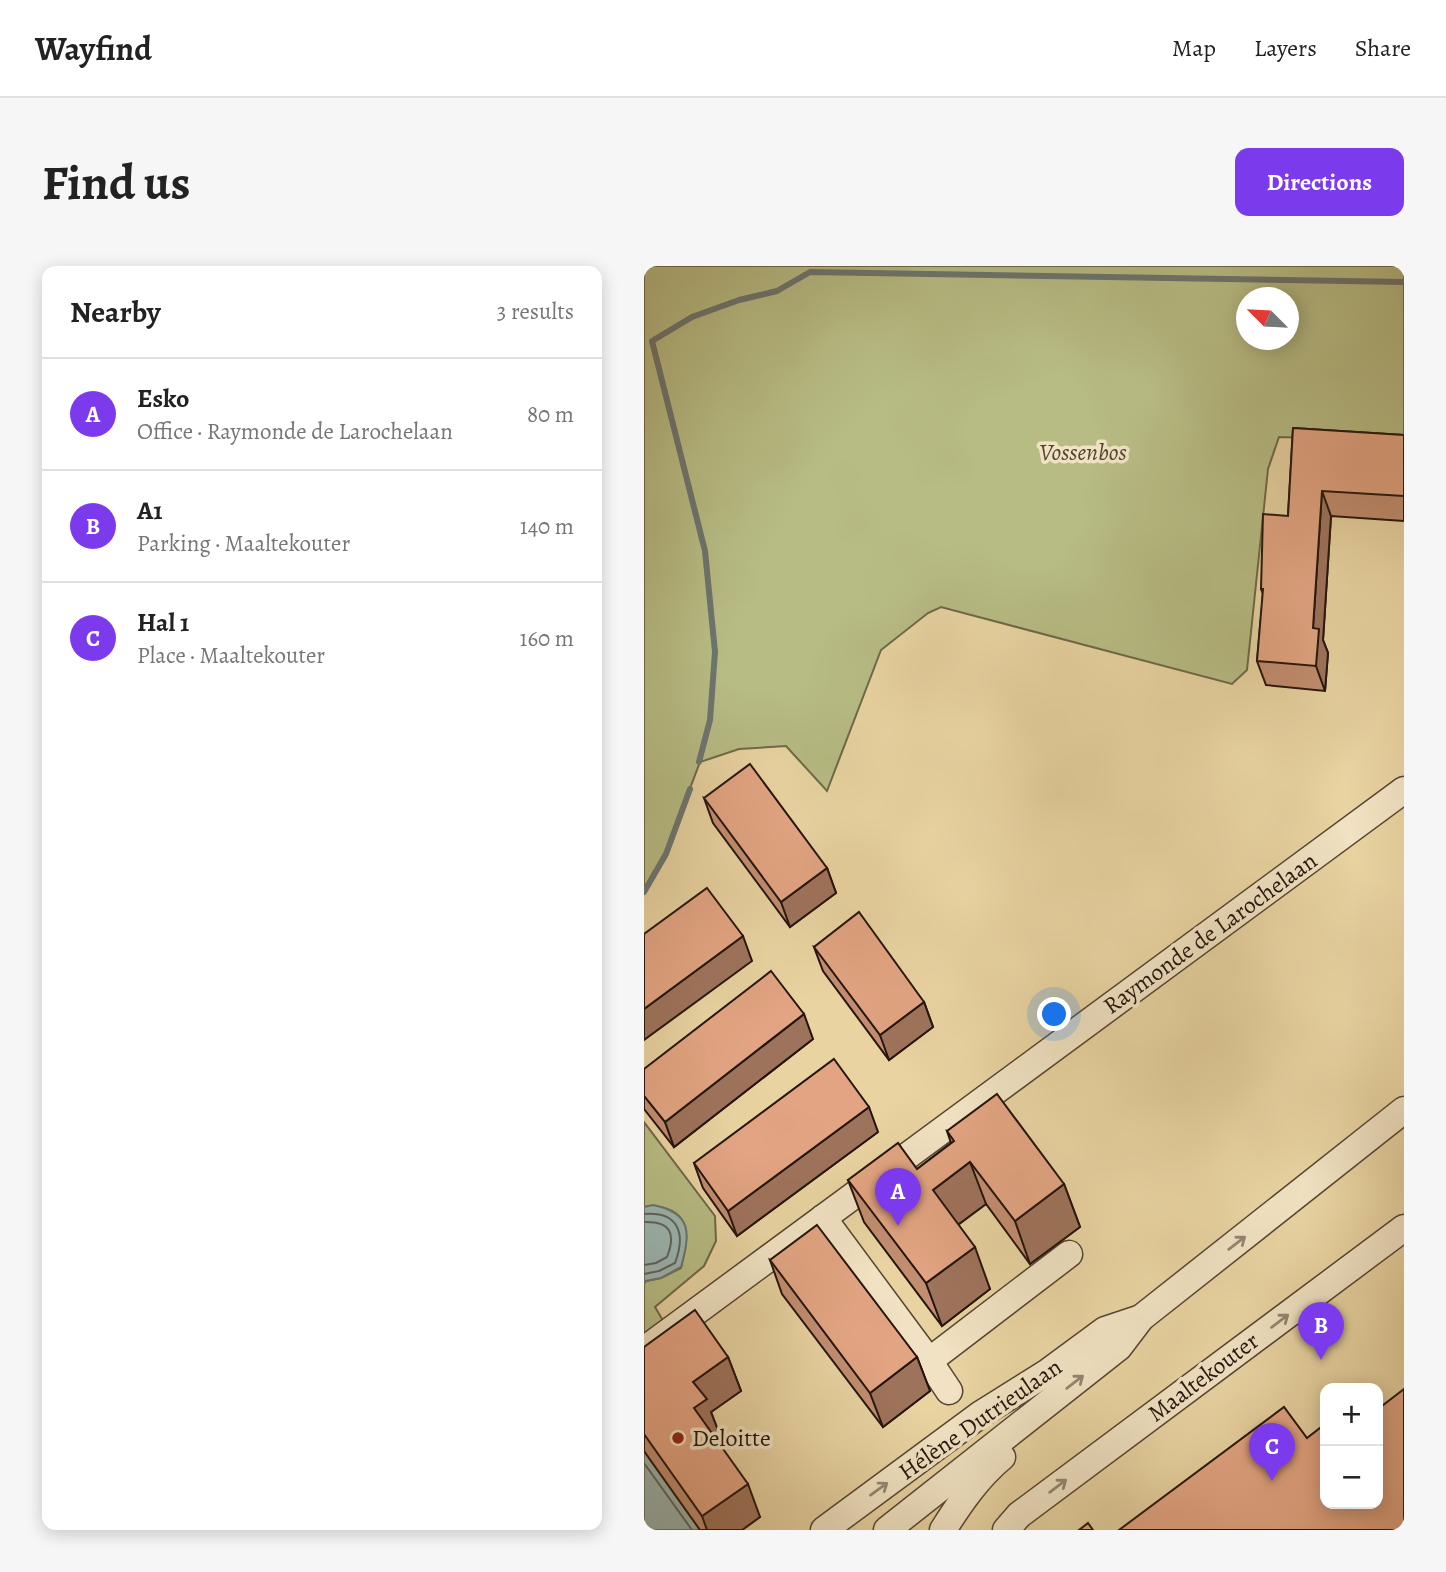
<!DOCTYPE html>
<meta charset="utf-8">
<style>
:root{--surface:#fff;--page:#f6f6f6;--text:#222;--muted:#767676;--line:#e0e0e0;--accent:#7c3aed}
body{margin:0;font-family:Alegreya,serif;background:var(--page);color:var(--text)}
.controls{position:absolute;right:21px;bottom:21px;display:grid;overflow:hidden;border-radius:14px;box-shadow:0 4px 18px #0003}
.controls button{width:63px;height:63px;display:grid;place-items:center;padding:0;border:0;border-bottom:2px solid var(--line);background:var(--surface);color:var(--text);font:35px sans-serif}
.compass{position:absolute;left:592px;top:21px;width:63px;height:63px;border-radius:50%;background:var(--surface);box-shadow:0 4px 18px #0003;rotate:294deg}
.you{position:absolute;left:411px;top:749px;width:24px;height:24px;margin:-18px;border:5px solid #fff;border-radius:50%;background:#1a73e8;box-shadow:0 0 0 10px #1a73e833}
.badge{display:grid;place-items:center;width:46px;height:46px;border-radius:50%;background:var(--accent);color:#fff;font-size:23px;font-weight:700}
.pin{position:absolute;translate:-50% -58px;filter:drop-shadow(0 2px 4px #0008)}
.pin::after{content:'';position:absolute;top:37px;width:24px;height:21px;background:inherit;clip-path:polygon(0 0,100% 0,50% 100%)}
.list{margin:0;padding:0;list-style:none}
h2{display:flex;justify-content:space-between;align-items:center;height:91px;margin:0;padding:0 28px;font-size:30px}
h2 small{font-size:23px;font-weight:400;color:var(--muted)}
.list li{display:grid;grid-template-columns:46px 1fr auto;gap:21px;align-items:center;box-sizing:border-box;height:112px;padding:0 28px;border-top:2px solid var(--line)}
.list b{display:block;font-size:26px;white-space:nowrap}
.list p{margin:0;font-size:23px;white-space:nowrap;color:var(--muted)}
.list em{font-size:23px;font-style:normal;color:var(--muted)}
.map{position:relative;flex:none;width:760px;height:1264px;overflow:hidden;border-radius:14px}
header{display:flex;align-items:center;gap:42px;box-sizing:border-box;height:98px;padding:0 35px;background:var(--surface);border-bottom:2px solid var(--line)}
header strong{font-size:33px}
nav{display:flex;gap:38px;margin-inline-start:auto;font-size:24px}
.intro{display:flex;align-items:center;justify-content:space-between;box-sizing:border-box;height:168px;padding:0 42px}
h1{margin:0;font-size:49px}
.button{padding:18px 32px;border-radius:14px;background:var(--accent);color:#fff;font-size:24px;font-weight:700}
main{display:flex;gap:42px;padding:0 42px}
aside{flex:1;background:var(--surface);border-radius:14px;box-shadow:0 4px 18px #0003}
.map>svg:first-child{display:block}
.green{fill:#b7bc84;stroke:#6e6848;stroke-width:2;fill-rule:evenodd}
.water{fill:#9bb6b0;stroke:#6c756f;stroke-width:2}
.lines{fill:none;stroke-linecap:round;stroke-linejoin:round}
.shore{stroke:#60655e;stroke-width:2}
.stream{stroke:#6c756f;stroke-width:6}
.minor-casing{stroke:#564432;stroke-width:29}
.minor{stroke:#f0e2c2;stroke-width:26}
.wall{fill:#c28d70;stroke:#25140d;stroke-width:2}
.shaded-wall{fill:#9e735b;stroke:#25140d;stroke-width:2}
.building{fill:#e2a482;stroke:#25140d;stroke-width:2}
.oneway{stroke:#958571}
.poi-dot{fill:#8f2418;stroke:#f0e2c2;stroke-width:2.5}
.labels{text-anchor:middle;stroke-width:7;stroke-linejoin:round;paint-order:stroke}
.park-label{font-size:24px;font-style:italic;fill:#514631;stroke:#f0e2c2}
.street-label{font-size:24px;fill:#25140d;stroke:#f0e2c2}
.poi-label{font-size:24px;fill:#25140d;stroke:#f0e2c2;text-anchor:start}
</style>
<header>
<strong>Wayfind</strong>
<nav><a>Map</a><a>Layers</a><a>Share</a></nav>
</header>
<div class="intro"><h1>Find us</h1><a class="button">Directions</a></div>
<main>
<aside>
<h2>Nearby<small>3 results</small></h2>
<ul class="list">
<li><span class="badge">A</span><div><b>Esko</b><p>Office · Raymonde de Larochelaan</p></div><em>80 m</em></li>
<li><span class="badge">B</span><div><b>A1</b><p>Parking · Maaltekouter</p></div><em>140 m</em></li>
<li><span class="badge">C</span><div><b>Hal 1</b><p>Place · Maaltekouter</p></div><em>160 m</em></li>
</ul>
</aside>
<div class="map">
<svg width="760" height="1264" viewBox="0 0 760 1264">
<rect width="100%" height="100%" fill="#e8d3a1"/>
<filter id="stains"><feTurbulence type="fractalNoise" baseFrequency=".00286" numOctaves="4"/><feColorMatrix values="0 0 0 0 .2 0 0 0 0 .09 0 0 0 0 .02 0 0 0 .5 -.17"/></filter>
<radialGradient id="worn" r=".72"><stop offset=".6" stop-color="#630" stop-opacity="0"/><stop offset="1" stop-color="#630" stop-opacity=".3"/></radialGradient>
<g class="green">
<path d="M0,0H760V175L635,171L624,203L603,404L588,418L297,341L284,347L237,384L183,525L142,480L95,483L56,496L21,588L0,623ZM603,32H645V74H603Z"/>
<path d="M0,856L71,950L72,975L60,1000L11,1041L21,1058L0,1123V1018L2,1015L17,1012L37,1002C42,982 49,956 28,945C18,940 10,939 0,941Z"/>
</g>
<g class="water">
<path d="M9,939C49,947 46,968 37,1001L17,1012L2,1015L0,1018V941Z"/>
<polygon points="0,1185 56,1264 0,1264"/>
</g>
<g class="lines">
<g class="shore">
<path d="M0,948C35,945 42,968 31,997L15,1005L0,1008"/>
<path d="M0,956C27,955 32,968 23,991L12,997L0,999"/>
<polyline points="0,1197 48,1264"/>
</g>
<g class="stream">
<polyline points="55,496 66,454 71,386 61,285 8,75 48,51 95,34 133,25 166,6 760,16"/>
<polyline points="0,626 22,588 46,523"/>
</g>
<g class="minor-casing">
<g id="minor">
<polyline points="179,952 285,1095 305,1125"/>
<polyline points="0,1084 760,524"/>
<polyline points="285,1095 425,988"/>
<polyline points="180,1264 337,1148 404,1106 461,1064 497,1052"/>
<polyline points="243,1264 475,1081 497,1052 760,844"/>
<path d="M299,1264C316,1237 333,1212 358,1191"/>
<polyline points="362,1264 375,1249 760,962"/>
</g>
</g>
<use href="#minor" class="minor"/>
</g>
<g class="wall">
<polygon points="649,162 760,169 760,255 687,250 679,374 684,387 681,425 622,419 613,395 619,328 617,323 644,250"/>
<polygon points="60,532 183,602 192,627 146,661 69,557"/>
<polygon points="170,681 280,736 289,761 245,794 179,705"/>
<polygon points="169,773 30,881 0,843 0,803"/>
<polygon points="303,865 420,918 436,961 386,998 342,938 314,959 346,1023 298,1060 220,956 204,914 273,903 307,877"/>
<polygon points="234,866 93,970 59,922 50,897"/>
<polygon points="126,994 273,1091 286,1125 239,1161 138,1028"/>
<polygon points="0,1081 84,1091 97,1125 67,1146 75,1167 70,1171 116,1251 98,1264 56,1264 0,1185"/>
</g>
<g class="shaded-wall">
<polygon points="678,225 687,250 679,374 684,387 681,425 672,400 669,362"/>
<polygon points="183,602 192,627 146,661 137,636"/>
<polygon points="99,670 108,695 0,774 0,743"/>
<polygon points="280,736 289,761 245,794 236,769"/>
<polygon points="160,748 169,773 30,881 21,856"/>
<polygon points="225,841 234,866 93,970 84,945"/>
<polygon points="326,896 342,938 304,966 289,924"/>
<polygon points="420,918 436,961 386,998 371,955"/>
<polygon points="331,981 346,1023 298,1060 282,1017"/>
<polygon points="84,1091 97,1125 67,1146 75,1167 62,1176 50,1142 49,1116"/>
<polygon points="273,1091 286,1125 239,1161 226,1127"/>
<polygon points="104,1218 116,1251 98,1264 63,1264 58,1250"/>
</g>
<g class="building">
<polygon points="649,162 760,169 760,230 678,225 669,362 675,363 672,400 613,395 619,323 617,323 619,248 644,250"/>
<polygon points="106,498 183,602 137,636 60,532"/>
<polygon points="63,622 99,670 0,743 0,668"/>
<polygon points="215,646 280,736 236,769 170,681"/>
<polygon points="127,705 160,748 21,856 0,830 0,803"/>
<polygon points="190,793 225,841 84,945 50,897"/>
<polygon points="353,828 420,918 371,955 326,896 289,924 331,981 282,1017 204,914 254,877 273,903 310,875 303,865"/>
<polygon points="173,959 273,1091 226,1127 126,994"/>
<polygon points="51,1044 84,1091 49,1116 63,1133 50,1142 104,1218 58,1250 0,1168 0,1081"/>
<polygon points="760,1123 760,1264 475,1264 640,1141 663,1172 681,1158 681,1238 734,1238 734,1143"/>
<polygon points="444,1257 449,1264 435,1264"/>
</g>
<defs><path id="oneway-shaft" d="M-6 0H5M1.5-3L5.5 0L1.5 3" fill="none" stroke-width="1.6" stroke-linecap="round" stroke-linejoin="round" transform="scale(1.75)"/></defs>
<g class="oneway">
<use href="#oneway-shaft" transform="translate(593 977) rotate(-38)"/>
<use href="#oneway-shaft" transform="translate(636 1055) rotate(-37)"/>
<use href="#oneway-shaft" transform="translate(431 1116) rotate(-38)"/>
<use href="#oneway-shaft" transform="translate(414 1220) rotate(-37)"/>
<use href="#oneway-shaft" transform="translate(235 1223) rotate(-36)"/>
</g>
<circle class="poi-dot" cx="34" cy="1172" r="7"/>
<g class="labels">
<g class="park-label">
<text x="439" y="194">Vossenbos</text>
</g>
<g class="street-label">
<text transform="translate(566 667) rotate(-36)" y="8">Raymonde de Larochelaan</text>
<text transform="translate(559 1111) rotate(-37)" y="8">Maaltekouter</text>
<text transform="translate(336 1153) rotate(-35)" y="8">Hélène Dutrieulaan</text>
</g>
<g class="poi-label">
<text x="48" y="1180">Deloitte</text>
</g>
</g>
<rect width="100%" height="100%" filter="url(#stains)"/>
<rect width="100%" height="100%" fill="url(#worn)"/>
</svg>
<div class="controls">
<button>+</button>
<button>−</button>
</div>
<svg class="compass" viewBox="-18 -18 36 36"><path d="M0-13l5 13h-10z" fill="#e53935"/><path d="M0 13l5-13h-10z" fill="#767676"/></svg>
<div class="you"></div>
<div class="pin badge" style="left:254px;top:960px">A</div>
<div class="pin badge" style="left:677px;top:1094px">B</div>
<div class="pin badge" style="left:628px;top:1215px">C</div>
</div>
</main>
